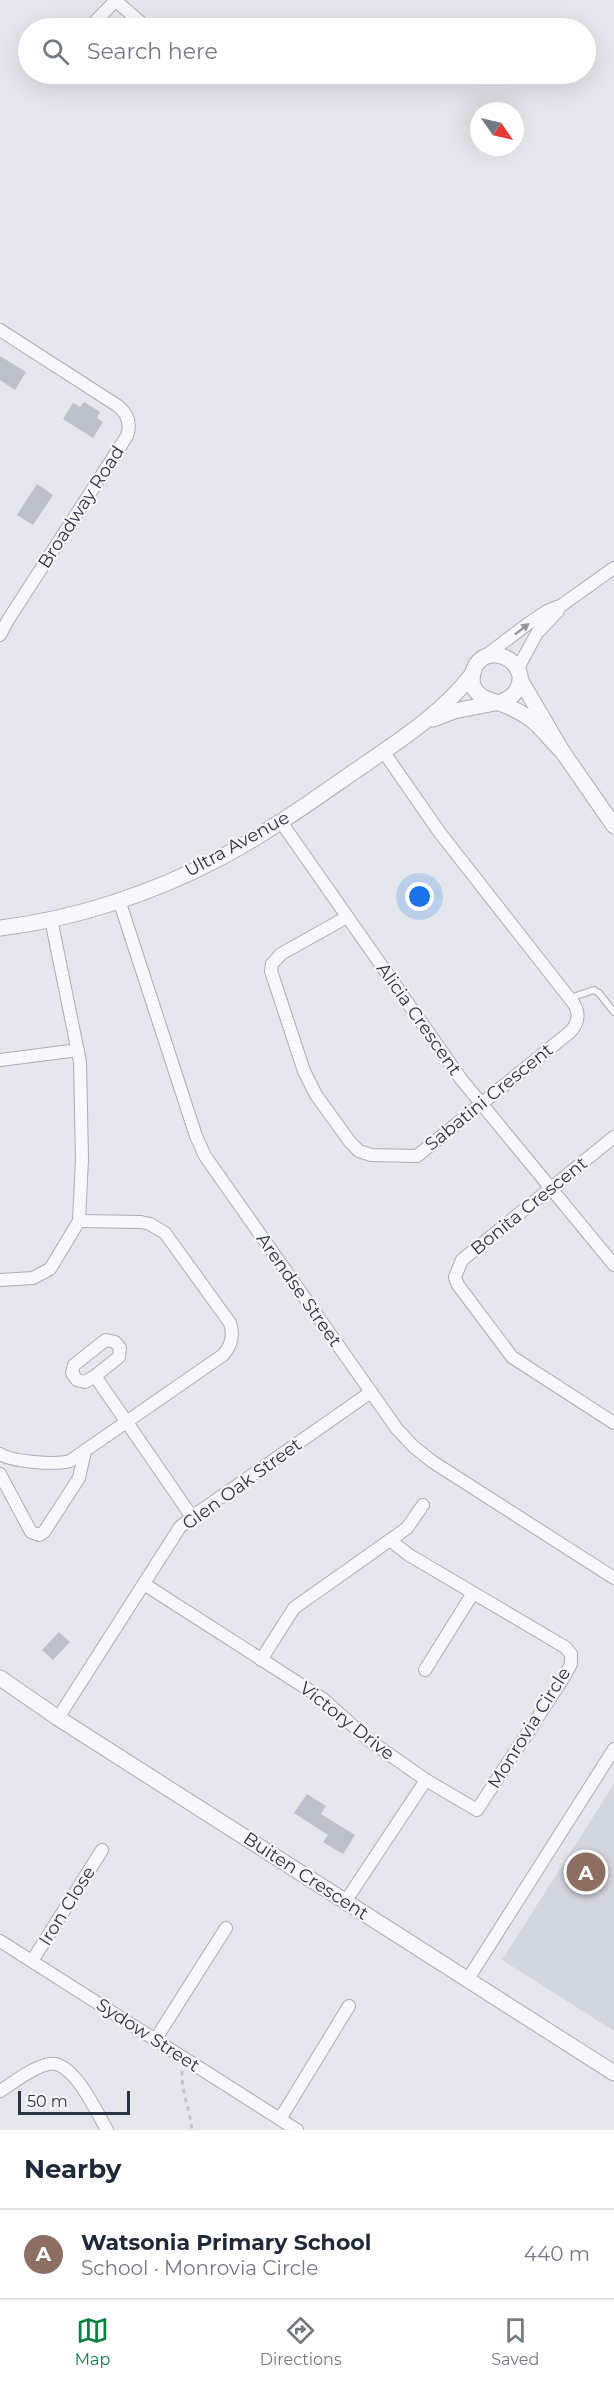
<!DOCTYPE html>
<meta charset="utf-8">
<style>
:root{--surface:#fff;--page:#f6f6f7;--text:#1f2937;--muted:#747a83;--line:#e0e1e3;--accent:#0b8043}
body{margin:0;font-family:Montserrat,sans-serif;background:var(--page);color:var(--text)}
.compass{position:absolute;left:470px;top:102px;width:54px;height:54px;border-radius:50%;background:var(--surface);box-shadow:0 6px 24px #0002;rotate:124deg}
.scale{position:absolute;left:18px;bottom:15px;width:112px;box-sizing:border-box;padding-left:6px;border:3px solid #2b3445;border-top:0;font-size:16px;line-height:21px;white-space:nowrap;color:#2b3445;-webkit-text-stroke:4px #f4f6f9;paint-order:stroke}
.you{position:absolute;left:420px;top:897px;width:21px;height:21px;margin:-15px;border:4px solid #fff;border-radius:50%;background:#1a73e8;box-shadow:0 0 0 9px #1a73e833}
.badge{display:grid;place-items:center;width:39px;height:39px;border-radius:50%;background:var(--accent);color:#fff;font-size:20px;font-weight:700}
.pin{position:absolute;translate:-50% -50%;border:3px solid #fff;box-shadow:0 2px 6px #0006}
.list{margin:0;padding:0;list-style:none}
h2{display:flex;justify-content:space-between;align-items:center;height:78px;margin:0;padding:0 24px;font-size:26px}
h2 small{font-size:20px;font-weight:400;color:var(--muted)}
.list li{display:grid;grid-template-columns:39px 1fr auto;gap:18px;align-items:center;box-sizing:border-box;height:90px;padding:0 24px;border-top:2px solid var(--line)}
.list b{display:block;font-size:22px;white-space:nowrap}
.list p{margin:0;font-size:20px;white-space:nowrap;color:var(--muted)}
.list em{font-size:20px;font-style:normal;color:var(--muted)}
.icon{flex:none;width:33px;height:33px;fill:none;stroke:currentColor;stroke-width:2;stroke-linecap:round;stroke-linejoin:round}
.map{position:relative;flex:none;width:614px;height:2130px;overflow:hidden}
.search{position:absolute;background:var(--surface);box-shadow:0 6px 24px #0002;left:18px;right:18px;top:18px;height:66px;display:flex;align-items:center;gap:15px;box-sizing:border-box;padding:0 21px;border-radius:33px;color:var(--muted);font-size:22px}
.sheet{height:168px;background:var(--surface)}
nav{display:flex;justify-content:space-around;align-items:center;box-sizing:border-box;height:84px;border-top:2px solid var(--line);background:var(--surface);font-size:16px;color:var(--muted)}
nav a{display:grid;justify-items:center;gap:3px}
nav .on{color:var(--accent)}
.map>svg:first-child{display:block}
.built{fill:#d2d6de}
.building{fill:#bbc0ca}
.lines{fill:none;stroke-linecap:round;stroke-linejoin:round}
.service-casing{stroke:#a9aeb7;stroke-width:8}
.minor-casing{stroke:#a9aeb7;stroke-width:14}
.tertiary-casing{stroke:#a9aeb7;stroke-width:17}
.path{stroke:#c2c5cb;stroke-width:3;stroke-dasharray:4.5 4.5;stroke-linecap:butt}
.service{stroke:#f7f8fa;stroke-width:6}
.minor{stroke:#f7f8fa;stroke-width:12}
.tertiary{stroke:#f7f8fa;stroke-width:15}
.oneway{fill:#9196a0}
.labels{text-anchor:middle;stroke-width:4.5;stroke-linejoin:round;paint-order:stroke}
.street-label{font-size:18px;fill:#2b3445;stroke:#f4f6f9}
</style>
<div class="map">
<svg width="614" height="2130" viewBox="0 0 614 2130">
<rect width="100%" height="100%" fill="#e4e7ec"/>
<polygon class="built" points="614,1784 614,2031 502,1960"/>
<g class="building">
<polygon points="0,356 26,372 15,390 0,380"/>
<polygon points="84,402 100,412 97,418 103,422 93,438 63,419 73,403 80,407"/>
<polygon points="37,484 53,495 33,525 17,515"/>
<polygon points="59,1632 70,1642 53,1660 42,1650"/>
<polygon points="307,1794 326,1806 321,1814 355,1835 343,1854 323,1842 328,1835 294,1813"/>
</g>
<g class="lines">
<g class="service-casing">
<polyline id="service" points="570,998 594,990 599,993 614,1012"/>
</g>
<g class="minor-casing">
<g id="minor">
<polyline points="116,1 147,28"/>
<polyline points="89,28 116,0"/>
<path d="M0,330L118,406C128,414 131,424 127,436L8,620L0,635"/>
<polyline points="484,657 529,623 547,611 562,605 614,568"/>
<polyline points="518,668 537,633 558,611"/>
<polyline points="281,822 461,1079 614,1265"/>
<polyline points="119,900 196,1136 205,1156 397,1429 414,1447 433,1462 614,1578"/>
<path d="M347,917L281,954L272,964L271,971L304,1071L316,1095L350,1142L359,1151L371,1155L417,1156L570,1032C578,1024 580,1014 574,1004L440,833L383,751"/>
<polyline points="0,1060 78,1050"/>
<polyline points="614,1137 462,1260 455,1277 458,1285 512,1357 614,1423"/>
<polyline points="0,1280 33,1278 50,1269 79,1221 82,1159 80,1062 51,919"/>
<polyline points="95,1376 85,1382 77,1380 72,1373 74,1365 103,1342 106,1340 115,1342 120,1348 119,1357 95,1376 192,1517"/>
<path d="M0,1454C12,1462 56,1465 70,1461L223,1355C232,1345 234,1335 230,1323L165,1233L150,1224L141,1222L79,1221"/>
<polyline points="0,1474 31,1532 39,1535 44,1532 79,1478 85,1451"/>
<polyline points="144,1584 323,1699 370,1741 426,1780 477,1810 564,1677 571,1664 571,1654 565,1647 409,1555 390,1540"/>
<polyline points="261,1660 294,1608 407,1528 423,1505"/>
<polyline points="425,1670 473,1593"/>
<polyline points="58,1718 180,1527 192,1517 371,1392"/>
<polyline points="345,1902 426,1780"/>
<polyline points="0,1941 297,2130"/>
<polyline points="32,1961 102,1850"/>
<polyline points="468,1979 614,1749"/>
<polyline points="155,2040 226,1928"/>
<path d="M0,2091C15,2082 31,2068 49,2064C73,2059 97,2113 107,2130"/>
<polyline points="280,2119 349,2006"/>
</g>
</g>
<g class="tertiary-casing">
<g id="tertiary">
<polyline points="521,681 562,751 614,826"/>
<path d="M498,703C512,698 521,691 520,675C514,652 480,646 473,672C468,693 484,699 499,703C509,706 520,712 529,718C541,726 550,740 562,751"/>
<polyline points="433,719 454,711 495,703"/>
<path d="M0,928C76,919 153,893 220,858C269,832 313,800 358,769C399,741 443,713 473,673"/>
<polyline points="0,1678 58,1718 614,2073"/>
</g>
</g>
<path class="path" d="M182,2071C181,2091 190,2110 192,2130"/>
<use href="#service" class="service"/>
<use href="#minor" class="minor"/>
<use href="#tertiary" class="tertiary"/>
</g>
<defs><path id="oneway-solid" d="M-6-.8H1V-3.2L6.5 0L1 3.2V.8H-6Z" transform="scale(1.5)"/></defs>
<use class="oneway" href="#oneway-solid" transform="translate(522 629) rotate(-38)"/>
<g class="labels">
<g class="street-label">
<text transform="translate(81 507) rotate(-57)" y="6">Broadway Road</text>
<text transform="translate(237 844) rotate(-29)" y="6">Ultra Avenue</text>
<text transform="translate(419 1019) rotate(55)" y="6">Alicia Crescent</text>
<text transform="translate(489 1097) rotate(-39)" y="6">Sabatini Crescent</text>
<text transform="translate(529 1206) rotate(-39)" y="6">Bonita Crescent</text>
<text transform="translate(299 1290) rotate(55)" y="6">Arendse Street</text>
<text transform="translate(242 1484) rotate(-36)" y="6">Glen Oak Street</text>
<text transform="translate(347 1721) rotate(38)" y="6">Victory Drive</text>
<text transform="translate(529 1728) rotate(-58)" y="6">Monrovia Circle</text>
<text transform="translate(306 1876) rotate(33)" y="6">Buiten Crescent</text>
<text transform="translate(67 1906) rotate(-58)" y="6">Iron Close</text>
<text transform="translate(148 2035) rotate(33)" y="6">Sydow Street</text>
</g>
</g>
</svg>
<svg class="compass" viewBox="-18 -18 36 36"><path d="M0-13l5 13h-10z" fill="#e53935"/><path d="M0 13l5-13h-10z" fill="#747a83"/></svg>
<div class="scale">50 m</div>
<div class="you"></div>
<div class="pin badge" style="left:586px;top:1872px;background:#8d6e63">A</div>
<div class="search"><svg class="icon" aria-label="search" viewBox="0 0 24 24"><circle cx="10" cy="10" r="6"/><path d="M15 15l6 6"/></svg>Search here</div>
</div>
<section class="sheet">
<h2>Nearby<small></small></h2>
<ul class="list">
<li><span class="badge" style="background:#8d6e63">A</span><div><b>Watsonia Primary School</b><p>School · Monrovia Circle</p></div><em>440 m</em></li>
</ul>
</section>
<nav>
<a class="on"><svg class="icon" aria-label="map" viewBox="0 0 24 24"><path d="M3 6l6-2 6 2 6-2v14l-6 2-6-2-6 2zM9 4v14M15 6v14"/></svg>Map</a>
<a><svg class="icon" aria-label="directions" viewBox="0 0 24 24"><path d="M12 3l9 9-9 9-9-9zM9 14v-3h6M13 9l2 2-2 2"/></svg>Directions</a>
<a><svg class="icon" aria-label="saved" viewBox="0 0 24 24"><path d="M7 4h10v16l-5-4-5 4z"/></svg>Saved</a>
</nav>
